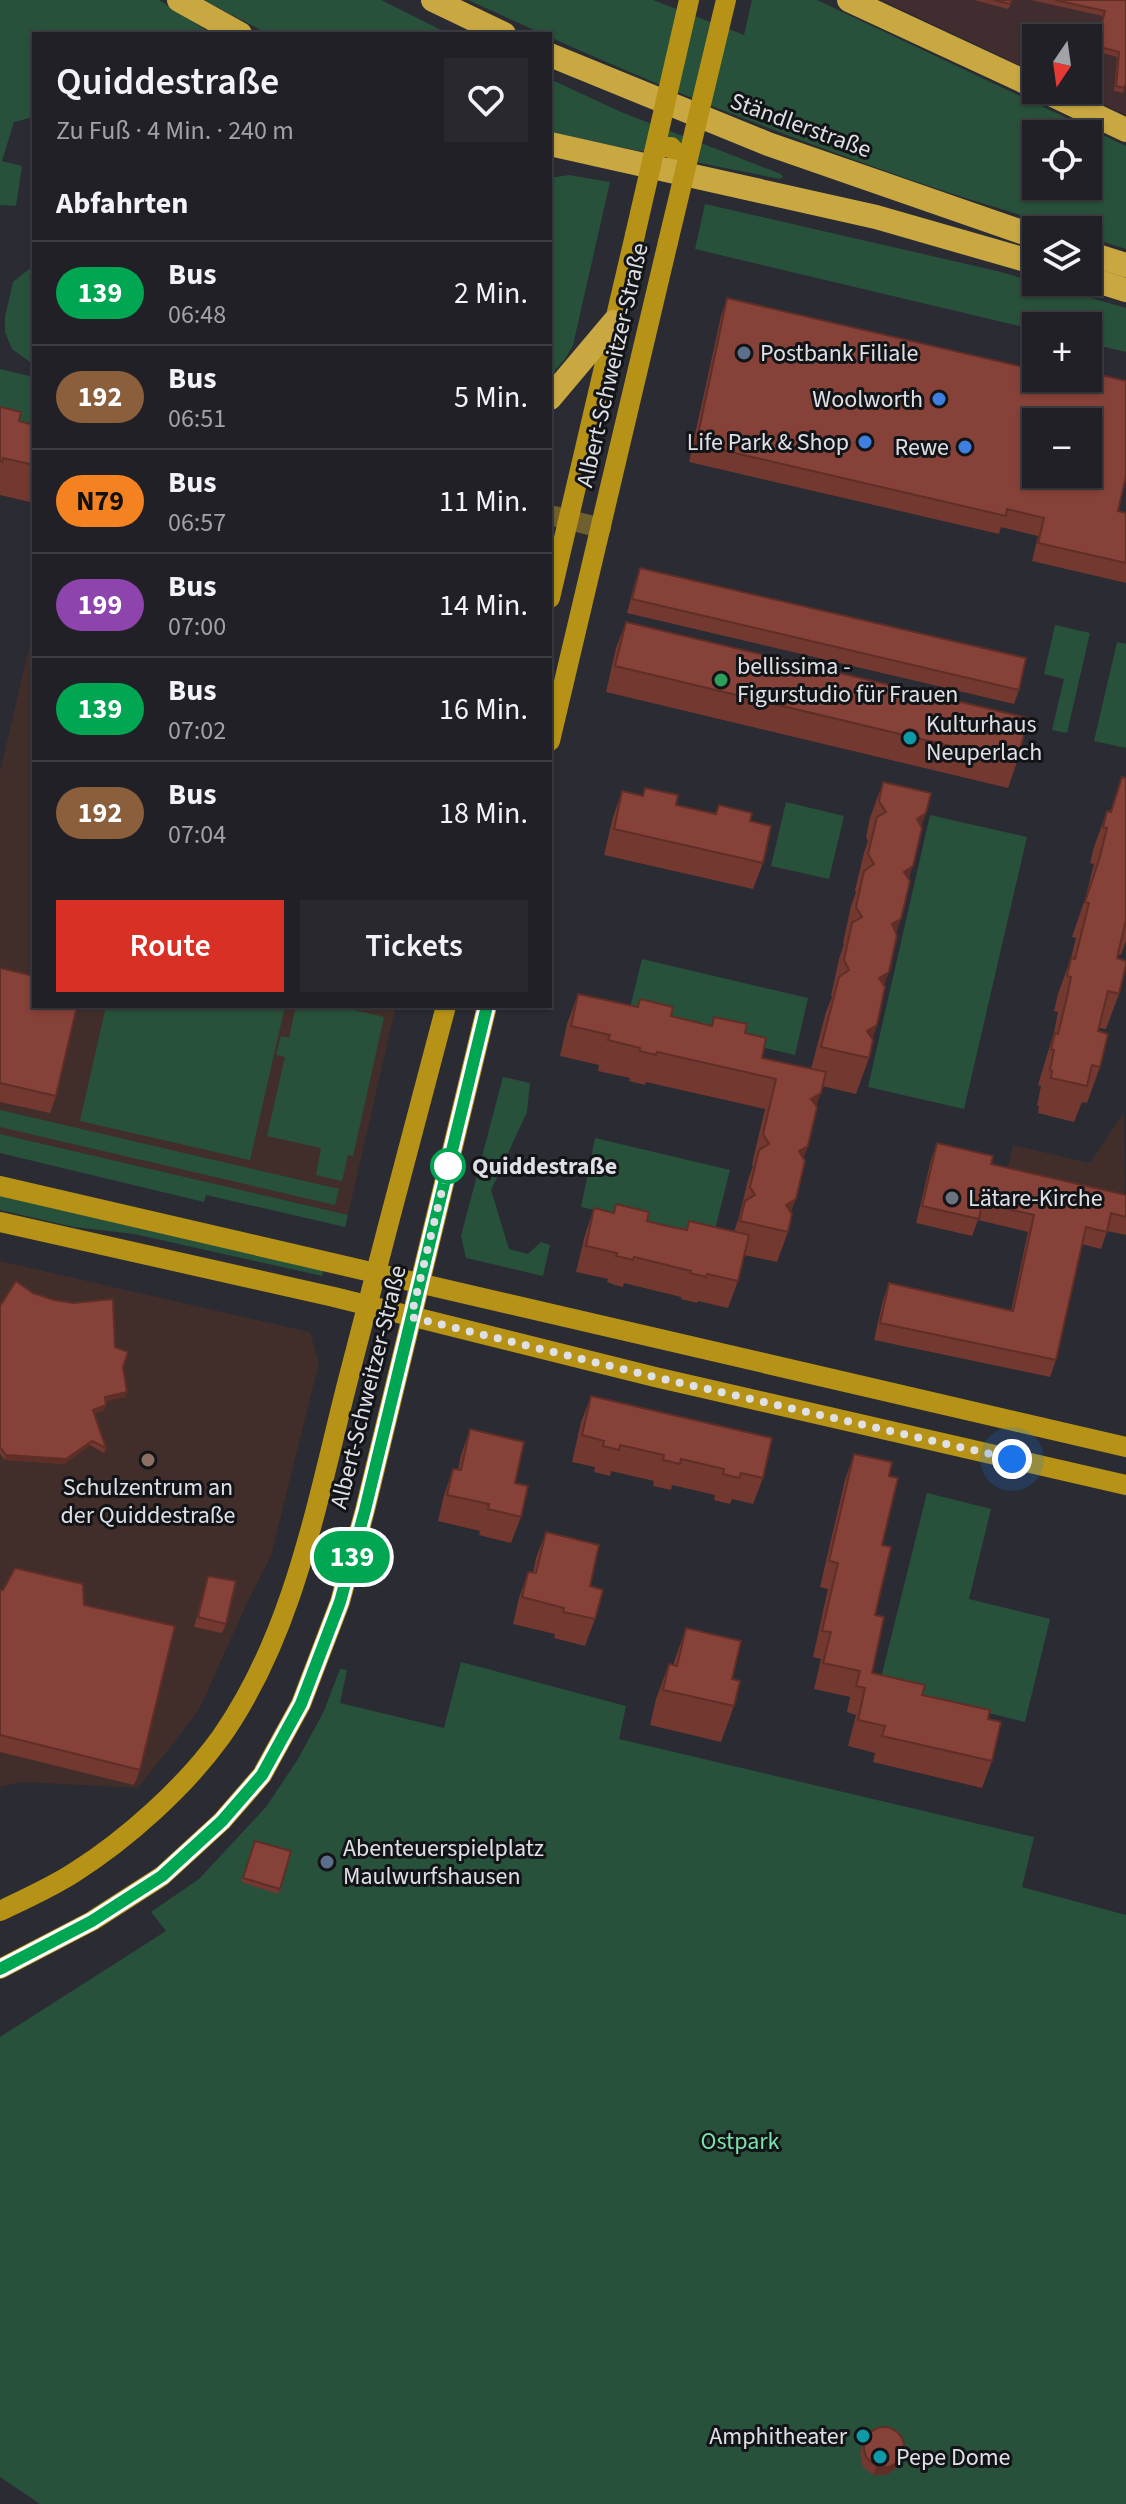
<!DOCTYPE html>
<html lang="de">
<head>
<meta charset="utf-8">
<style>
	:root { --surface:#202026; --page:#28282e; --text:#f1f3f6; --muted:#a2a3a7; --line:#3d3e43; --accent:#d93025 }
	body { margin:0; font-family:"Source Sans 3",sans-serif; background:var(--page); color:var(--text); height:100vh; display:flex; flex-direction:column; font-size:30px; white-space:nowrap }
	* { box-sizing:border-box; margin:0 }
	p { font-size:26px; color:var(--muted) }
	.icon { flex:none; width:44px; height:44px; fill:none; stroke:currentColor; stroke-width:2; stroke-linecap:round; stroke-linejoin:round }
	.map { position:relative; flex:1; overflow:hidden }
	.sheet { position:absolute; left:32px; top:32px; width:520px; height:976px; display:flex; flex-direction:column; background:var(--surface); border-radius:0px; box-shadow:0 2px 6px #0004,0 0 0 2px var(--line) }
	.sheet>* { flex:none }
	.badge { padding:0 16px; border-radius:26px; font-size:28px; line-height:52px }
	.needle { width:52px; rotate:193deg }
	.controls { position:absolute; left:1022px; top:24px; display:grid; gap:16px }
	.controls a { display:grid; place-items:center; width:80px; height:80px; border-radius:0px; background:var(--surface); box-shadow:0 2px 6px #0004,0 0 0 2px var(--line); font-size:40px }
	.you { position:absolute; width:40px; height:40px; margin:-20px; border:6px solid #fff; border-radius:50%; background:#1a73e8; box-shadow:0 0 0 12px #1a73e833 }
	.map>.badge { position:absolute; translate:-50% -50%; box-shadow:0 0 0 4px #fff }
	h2 { padding:0 24px; font-size:30px; line-height:72px }
	.round { display:grid; place-items:center; flex:none; width:84px; height:84px; border-radius:0px; background:var(--page) }
	.headline { display:flex; align-items:center; justify-content:space-between; height:136px; padding:0 24px }
	h1 { font-size:38px; font-weight:600; line-height:60px }
	.cta { display:flex; gap:16px; margin-top:auto; padding:16px 24px }
	.cta a { flex:1; height:92px; border-radius:0px; background:var(--accent); color:#fff; font-size:32px; font-weight:600; line-height:92px; text-align:center }
	.cta a+a { background:var(--page); color:var(--text) }
	ul { padding:0; list-style:none }
	li { display:flex; align-items:center; gap:24px; height:104px; padding:0 24px; border-top:2px solid var(--line) }
	li div { flex:1 }
	li b { display:block; font-size:30px }
	li em { font-style:normal }
	li .badge { min-width:88px; font-weight:700; text-align:center }
	.map>svg:first-child { display:block }
	.commercial { fill:#412d30 }
	.education { fill:#412e2a }
	.green { fill:#28513b; fill-rule:evenodd }
	.lines { fill:none; stroke-linecap:round; stroke-linejoin:round }
	.minor { stroke:#71602f; stroke-width:20 }
	.major { stroke:#b69316; stroke-width:20 }
	.highway { stroke:#c9a842; stroke-width:24 }
	.major-bridge { stroke:#b69316; stroke-width:20 }
	.wall { fill:#733830 }
	.shaded-wall { fill:#5e2e27 }
	.building { fill:#864138; stroke:#5e2e27; stroke-width:2; fill-rule:evenodd }
	.line-casing { stroke:#fff; stroke-width:18 }
	.line { stroke:#00a651; stroke-width:12 }
	.walk { stroke:#dfe0e5; stroke-width:8; stroke-dasharray:0 14.4 }
	.service-dot { fill:#5c6f8a; stroke:#131417; stroke-width:3 }
	.shop-dot { fill:#3f7fe0; stroke:#131417; stroke-width:3 }
	.leisure-dot { fill:#2e9e5b; stroke:#131417; stroke-width:3 }
	.culture-dot { fill:#0f9aa8; stroke:#131417; stroke-width:3 }
	.stop-dot { fill:#fff; stroke:#00a651; stroke-width:4 }
	.worship-dot { fill:#6b7280; stroke:#131417; stroke-width:3 }
	.education-dot { fill:#8d6e63; stroke:#131417; stroke-width:3 }
	.labels { text-anchor:middle; stroke-width:6; stroke-linejoin:round; paint-order:stroke }
	.street-label { font-size:24px; fill:#dfe0e5; stroke:#131417 }
	.poi-label { font-size:24px; fill:#dfe0e5; stroke:#131417; text-anchor:start }
	.stop-label { font-size:24px; font-weight:bold; fill:#dfe0e5; stroke:#131417; text-anchor:start }
	.park-label { font-size:24px; fill:#7ae3ab; stroke:#131417 }
</style>
</head>
<body>
<div class="map">
<svg width="1126" height="2504" viewBox="0 0 1126 2504">
	<rect width="100%" height="100%" fill="#2a2b33"/>
	<!-- commercial -->
	<polygon class="commercial" points="882,0 1126,0 1126,115 1073,90 1088,90 1088,38 1036,38 1036,73"/>
	<!-- education -->
	<g class="education">
		<polygon points="34,626 34,1006 396,1006 348,1215 0,1134 0,772"/>
		<polygon points="1124,1112 1126,1235 1105,1230 1101,1249 995,1224 1013,1145 1090,1163"/>
		<polygon points="0,1261 310,1332 319,1363 271,1556 247,1603 199,1710 138,1788 23,1782 0,1787"/>
	</g>
	<!-- green -->
	<g class="green">
		<polygon points="0,0 159,0 212,34 34,34 34,117 14,122 2,161 22,166 16,206 0,205"/>
		<polygon points="204,0 381,0 449,34 268,34"/>
		<path d="M468 0H653L744 35 752 0H817L1126 146V249L1088 237V230H1067C1007 210 945 193 886 171 772 131 660 87 550 37V34H543ZM1036 134H1088V186H1036Z"/>
		<polygon points="550,79 621,112 781,174 783,177 780,179 550,133"/>
		<polygon points="569,175 610,182 573,345 565,359 555,370 556,384 550,390 550,178"/>
		<polygon points="705,204 997,271 1126,308 1126,352 1088,343 1088,326 1036,326 1036,330 695,249"/>
		<polygon points="34,265 34,365 12,349 5,332 5,317 13,282"/>
		<polygon points="0,369 34,377 34,463 0,455"/>
		<polygon points="1055,625 1090,633 1067,733 1052,730 1064,679 1044,674"/>
		<polygon points="1117,642 1126,644 1126,748 1094,741"/>
		<polygon points="786,802 844,816 829,879 771,866"/>
		<polygon points="930,815 1027,837 964,1109 868,1087"/>
		<polygon points="642,959 808,998 795,1055 628,1016"/>
		<polygon points="106,1006 285,1006 250,1160 80,1121"/>
		<polygon points="296,1006 337,1006 384,1017 353,1156 348,1155 342,1181 316,1175 321,1148 267,1136 285,1057 276,1055 281,1036 289,1038"/>
		<polygon points="503,1077 530,1083 527,1112 491,1190 509,1249 528,1254 541,1242 550,1245 543,1276 466,1258 461,1236"/>
		<polygon points="0,1110 339,1189 335,1205 0,1127"/>
		<polygon points="0,1134 348,1215 345,1227 206,1195 204,1202 0,1153"/>
		<polygon points="595,1138 730,1170 713,1238 581,1207"/>
		<polygon points="0,1193 324,1268 322,1276 134,1234 74,1227 0,1210"/>
		<polygon points="927,1493 991,1509 969,1599 1050,1619 1025,1722 879,1686"/>
		<polygon points="461,1662 626,1706 619,1739 1034,1837 1022,1887 1126,1915 1126,2504 40,2504 0,2477 0,2037 166,1931 151,1912 199,1879 266,1807 298,1759 324,1711 340,1669 347,1670 340,1703 444,1728"/>
	</g>
	<g class="lines">
		<!-- minor -->
		<polyline class="minor" points="550,515 601,528"/>
		<!-- major -->
		<g class="major">
			<polyline points="654,153 661,147 671,147 686,163"/>
			<polyline points="550,598 635,235"/>
			<polyline points="550,741 668,242"/>
			<polyline points="0,1186 1126,1447"/>
			<polyline points="0,1222 334,1297 655,1377 1126,1485"/>
			<path d="M0 1911C25 1899 52 1887 75 1872 127 1839 185 1787 221 1737 294 1633 317 1501 348 1380 380 1255 413 1131 446 1006"/>
			<polyline points="0,1969 92,1921 162,1876 222,1821 262,1775 301,1704 340,1602 365,1510 487,1006"/>
		</g>
		<!-- highway -->
		<g class="highway">
			<polyline points="179,0 240,34"/>
			<polyline points="433,0 504,34"/>
			<polyline points="849,0 1036,87"/>
			<polyline points="550,55 768,144 1036,237"/>
			<polyline points="1042,90 1126,130"/>
			<polyline points="550,144 876,217 1036,263"/>
			<polyline points="1088,253 1126,265"/>
			<polyline points="1088,278 1126,290"/>
			<polyline points="550,398 614,322"/>
		</g>
		<!-- major-bridge -->
		<g class="major-bridge">
			<polyline points="635,235 689,0"/>
			<polyline points="668,242 726,0"/>
		</g>
	</g>
	<!-- wall -->
	<g class="wall">
		<polygon points="974,0 1013,0 1008,9"/>
		<polygon points="1031,0 1126,0 1126,83 1123,93 1114,91 1117,57 1095,51 1103,16"/>
		<polygon points="727,298 1042,380 1094,393 1101,375 1118,511 1126,513 1126,583 1032,561 1038,536 1001,527 999,534 689,462 721,316"/>
		<polygon points="0,407 19,421 34,425 34,503 0,495"/>
		<polygon points="640,568 1019,690 1014,704 627,613 635,582"/>
		<polygon points="626,622 1017,762 1008,788 606,692 616,648"/>
		<polygon points="1122,777 1126,778 1126,941 1121,955 1118,954 1117,958 1119,994 1106,1029 1099,1028 1100,1067 1087,1103 1082,1102 1074,1122 1038,1113 1039,1106 1037,1106 1041,1086 1038,1085 1054,1032 1058,1012 1054,1011 1058,994 1071,958 1076,938 1072,937 1086,896 1094,864 1090,863 1094,847 1107,811 1110,812"/>
		<polygon points="883,782 926,813 921,826 909,879 901,919 896,933 884,985 877,1025 872,1039 869,1058 856,1094 822,1086 816,1106 808,1146 803,1159 791,1212 788,1232 777,1262 744,1255 738,1281 728,1308 698,1301 697,1303 681,1299 681,1297 624,1283 623,1287 615,1285 607,1282 608,1279 576,1272 585,1235 594,1208 613,1213 616,1204 647,1221 685,1230 689,1221 734,1232 739,1217 748,1180 753,1166 752,1164 765,1109 646,1082 645,1085 629,1081 630,1078 598,1071 599,1065 560,1056 567,1024 578,994 637,1007 640,999 671,1016 710,1026 714,1017 745,1033 762,1058 811,1069 826,1012 832,997 831,996 839,959 844,944 843,943 851,906 856,892 855,890 864,853 868,841 866,837 870,818"/>
		<polygon points="645,788 676,805 715,814 719,805 750,821 763,863 753,889 604,855 613,817 622,791 642,796"/>
		<polygon points="0,968 56,1096 50,1113 0,1102"/>
		<polygon points="937,1143 991,1164 1126,1195 1126,1235 1107,1231 1101,1249 1082,1244 1056,1360 1050,1377 874,1340 883,1300 889,1283 1011,1311 1028,1232 978,1220 972,1236 916,1223 931,1160"/>
		<polygon points="0,1306 115,1347 123,1367 127,1392 125,1397 105,1401 106,1405 104,1410 95,1413 106,1448 104,1453 90,1445 64,1464 5,1460 0,1454"/>
		<polygon points="591,1396 763,1478 753,1504 732,1499 730,1504 714,1500 715,1495 672,1485 671,1490 653,1486 654,1481 611,1471 610,1476 594,1472 595,1467 572,1462 581,1422"/>
		<polygon points="470,1429 515,1483 521,1517 511,1543 479,1535 480,1531 438,1521 444,1495 453,1469 458,1470 461,1455"/>
		<polygon points="854,1454 889,1476 875,1615 872,1673 922,1695 988,1719 992,1761 982,1788 873,1762 875,1753 848,1746 856,1715 847,1712 850,1697 814,1689 821,1659 813,1657 828,1589 820,1587 845,1480"/>
		<polygon points="546,1532 590,1586 595,1619 585,1646 554,1638 555,1634 513,1624 519,1598 528,1572 533,1573 536,1558"/>
		<polygon points="208,1576 226,1624 222,1633 194,1627"/>
		<polygon points="0,1590 84,1605 140,1770 134,1785 0,1752"/>
		<polygon points="686,1628 732,1679 734,1706 721,1742 650,1725 656,1699 669,1664 673,1665"/>
		<polygon points="255,1841 291,1851 278,1894 241,1882"/>
		<polygon points="863,2444 903,2452 897,2467 887,2475 873,2475 863,2467 860,2453"/>
	</g>
	<!-- shaded-wall -->
	<g class="shaded-wall">
		<polygon points="926,813 913,849 917,819"/>
		<polygon points="913,866 900,902 904,872"/>
		<polygon points="901,919 888,955 892,924"/>
		<polygon points="889,972 876,1008 879,978"/>
		<polygon points="877,1025 865,1057 867,1031"/>
		<polygon points="821,1093 810,1123 811,1099"/>
		<polygon points="808,1146 797,1176 799,1151"/>
		<polygon points="796,1199 785,1229 786,1205"/>
		<polygon points="127,1392 125,1397 103,1402 105,1397"/>
		<polygon points="106,1405 104,1410 92,1415 93,1410"/>
		<polygon points="92,1441 90,1445 64,1464 5,1460 6,1455"/>
		<polygon points="901,2458 897,2467 887,2475 873,2475 877,2466"/>
	</g>
	<!-- building -->
	<g class="building">
		<polygon points="994,0 1012,0 1010,4"/>
		<polygon points="1055,0 1126,0 1126,83 1124,88 1116,86 1119,52 1096,46 1105,11"/>
		<path d="M727 298 1036 370V378H1042V380L1097 393 1101 375 1126 381V476L1118 511 1126 513V563L1038 543 1044 518 1007 509 1006 516 696 444ZM1036 422H1088V474H1036Z"/>
		<polygon points="0,407 21,412 19,421 34,425 34,465 3,458 2,462 0,461"/>
		<polygon points="640,568 1026,658 1019,690 632,599"/>
		<polygon points="626,622 1028,718 1017,762 615,666"/>
		<polygon points="1122,777 1126,778 1126,920 1117,958 1126,961 1126,965 1119,994 1108,991 1098,1031 1108,1034 1100,1067 1092,1065 1087,1086 1051,1078 1052,1071 1050,1070 1054,1050 1051,1049 1055,1033 1058,1034 1067,997 1071,977 1067,976 1071,958 1075,959 1089,903 1085,902 1099,860 1107,828 1103,827 1107,811 1111,812"/>
		<polygon points="883,782 931,793 926,813 917,819 922,828 913,866 904,872 910,881 901,919 892,924 897,935 889,972 879,978 885,987 877,1025 867,1031 873,1040 869,1058 821,1047 839,977 849,970 844,960 852,923 862,917 856,907 864,871 874,864 868,854 877,817 886,812 879,801"/>
		<polygon points="645,788 678,795 676,805 716,814 719,805 752,813 750,821 771,826 763,863 614,829 622,791 643,796"/>
		<polygon points="0,968 34,976 34,1006 77,1006 56,1096 0,1083"/>
		<polygon points="578,994 638,1007 640,999 673,1007 671,1016 712,1026 714,1017 747,1024 745,1033 766,1038 762,1058 826,1072 821,1093 811,1099 817,1107 808,1146 799,1151 805,1161 796,1199 786,1205 792,1214 788,1232 740,1221 745,1201 755,1195 750,1187 759,1150 769,1144 763,1134 776,1079 657,1052 656,1055 640,1051 640,1048 608,1040 610,1035 571,1026"/>
		<polygon points="937,1143 993,1156 991,1164 1126,1195 1126,1217 1111,1213 1107,1232 1086,1227 1056,1360 880,1323 889,1283 1013,1311 1034,1215 982,1203 979,1219 922,1206"/>
		<polygon points="616,1204 649,1212 647,1221 667,1226 687,1230 689,1221 749,1235 738,1281 707,1274 706,1277 690,1273 691,1271 634,1257 633,1260 625,1258 616,1256 617,1253 586,1246 594,1208 614,1213"/>
		<polygon points="16,1281 33,1293 54,1300 73,1303 113,1299 115,1347 128,1352 123,1367 127,1392 105,1397 106,1405 93,1410 106,1448 92,1441 66,1459 6,1455 0,1447 0,1306"/>
		<polygon points="591,1396 772,1438 763,1478 741,1473 739,1478 723,1474 724,1469 681,1459 680,1464 663,1460 664,1455 620,1445 619,1450 603,1446 604,1441 582,1435"/>
		<polygon points="470,1429 524,1442 515,1483 528,1486 521,1517 488,1509 489,1504 447,1495 453,1469 461,1470"/>
		<polygon points="854,1454 892,1462 889,1476 898,1478 882,1545 891,1547 875,1615 884,1617 872,1673 925,1685 922,1695 990,1710 988,1719 1001,1722 992,1761 882,1736 885,1726 858,1720 865,1688 856,1686 860,1671 823,1663 831,1632 822,1631 838,1563 829,1561"/>
		<polygon points="546,1532 599,1545 590,1586 603,1590 595,1619 563,1612 564,1608 522,1597 528,1572 536,1573"/>
		<polygon points="15,1568 83,1584 84,1605 175,1626 140,1770 0,1735 0,1590 3,1590"/>
		<polygon points="208,1576 236,1581 226,1624 198,1617"/>
		<polygon points="686,1628 741,1641 732,1679 740,1681 734,1706 663,1690 669,1664 677,1666"/>
		<polygon points="255,1841 291,1851 280,1889 243,1878"/>
		<circle cx="884" cy="2447" r="20"/>
	</g>
	<g class="lines">
		<!-- line casing -->
		<g class="line-casing">
			<polyline id="line" points="0,1969 92,1921 162,1876 222,1821 262,1775 301,1704 340,1602 365,1510 487,1006"/>
		</g>
		<!-- line -->
		<use href="#line" class="line"/>
		<!-- walk -->
		<polyline class="walk" points="448,1166 411,1317 655,1377 1012,1459"/>
	</g>
	<!-- markers -->
	<g class="service-dot">
		<circle cx="744" cy="353" r="8"/>
		<circle cx="327" cy="1862" r="8"/>
	</g>
	<g class="shop-dot">
		<circle cx="939" cy="399" r="8"/>
		<circle cx="865" cy="442" r="8"/>
		<circle cx="965" cy="447" r="8"/>
	</g>
	<circle class="leisure-dot" cx="721" cy="680" r="8"/>
	<g class="culture-dot">
		<circle cx="910" cy="738" r="8"/>
		<circle cx="863" cy="2436" r="8"/>
		<circle cx="880" cy="2457" r="8"/>
	</g>
	<circle class="stop-dot" cx="448" cy="1166" r="16"/>
	<circle class="worship-dot" cx="952" cy="1198" r="8"/>
	<circle class="education-dot" cx="148" cy="1460" r="8"/>
	<g class="labels">
		<!-- street labels -->
		<g class="street-label">
			<text transform="translate(801 125) rotate(20)" y="8">Ständlerstraße</text>
			<text transform="translate(612 365) rotate(-77)" y="8">Albert-Schweitzer-Straße</text>
			<text transform="translate(368 1387) rotate(-76)" y="8">Albert-Schweitzer-Straße</text>
		</g>
		<!-- poi labels -->
		<g class="poi-label">
			<text x="760" y="361">Postbank Filiale</text>
			<text x="923" y="407" text-anchor="end">Woolworth</text>
			<text x="849" y="450" text-anchor="end">Life Park &amp; Shop</text>
			<text x="949" y="455" text-anchor="end">Rewe</text>
			<text x="737" y="674">bellissima -<tspan x="737" dy="28">Figurstudio für Frauen</tspan></text>
			<text x="926" y="732">Kulturhaus<tspan x="926" dy="28">Neuperlach</tspan></text>
			<text x="968" y="1206">Lätare-Kirche</text>
			<text x="148" y="1495" text-anchor="middle">Schulzentrum an<tspan x="148" dy="28">der Quiddestraße</tspan></text>
			<text x="343" y="1856">Abenteuerspielplatz<tspan x="343" dy="28">Maulwurfshausen</tspan></text>
			<text x="847" y="2444" text-anchor="end">Amphitheater</text>
			<text x="896" y="2465">Pepe Dome</text>
		</g>
		<!-- stop labels -->
		<g class="stop-label">
			<text x="472" y="1174">Quiddestraße</text>
		</g>
		<!-- park labels -->
		<g class="park-label">
			<text x="740" y="2149">Ostpark</text>
		</g>
	</g>
</svg>
<div class="controls">
<a><svg class="needle" viewBox="-14 -14 28 28"><path d="M0-13l5 13h-10z" fill="#e53935"/><path d="M0 13l5-13h-10z" fill="#a2a3a7"/></svg></a>
<a><svg class="icon" aria-label="locate" viewBox="0 0 24 24"><circle cx="12" cy="12" r="6"/><path d="M12 2v4M12 18v4M2 12h4M18 12h4"/></svg></a>
<a><svg class="icon" aria-label="layers" viewBox="0 0 24 24"><path d="M12 4l9 5-9 5-9-5zM3 14l9 5 9-5"/></svg></a>
<a>+</a>
<a>−</a>
</div>
<div class="you" style="left:1012px;top:1459px"></div>
<b class="badge" style="left:352px;top:1557px;background:#00a651;color:#fff">139</b>
<section class="sheet">
<div class="headline"><div><h1>Quiddestraße</h1><p>Zu Fuß · 4 Min. · 240 m</p></div><a class="round"><svg class="icon" aria-label="heart" viewBox="0 0 24 24"><path d="M12 20l-8-8c-3-5 5-10 8-4 3-6 11-1 8 4z"/></svg></a></div>
<h2>Abfahrten</h2>
<ul>
<li><span class="badge" style="background:#00a651;color:#fff">139</span><div><b>Bus</b><p>06:48</p></div><em>2 Min.</em></li>
<li><span class="badge" style="background:#8b5e3c;color:#fff">192</span><div><b>Bus</b><p>06:51</p></div><em>5 Min.</em></li>
<li><span class="badge" style="background:#f58220;color:#111">N79</span><div><b>Bus</b><p>06:57</p></div><em>11 Min.</em></li>
<li><span class="badge" style="background:#8e44ad;color:#fff">199</span><div><b>Bus</b><p>07:00</p></div><em>14 Min.</em></li>
<li><span class="badge" style="background:#00a651;color:#fff">139</span><div><b>Bus</b><p>07:02</p></div><em>16 Min.</em></li>
<li><span class="badge" style="background:#8b5e3c;color:#fff">192</span><div><b>Bus</b><p>07:04</p></div><em>18 Min.</em></li>
</ul>
<div class="cta"><a>Route</a><a>Tickets</a></div>
</section>
</div>
</body>
</html>
